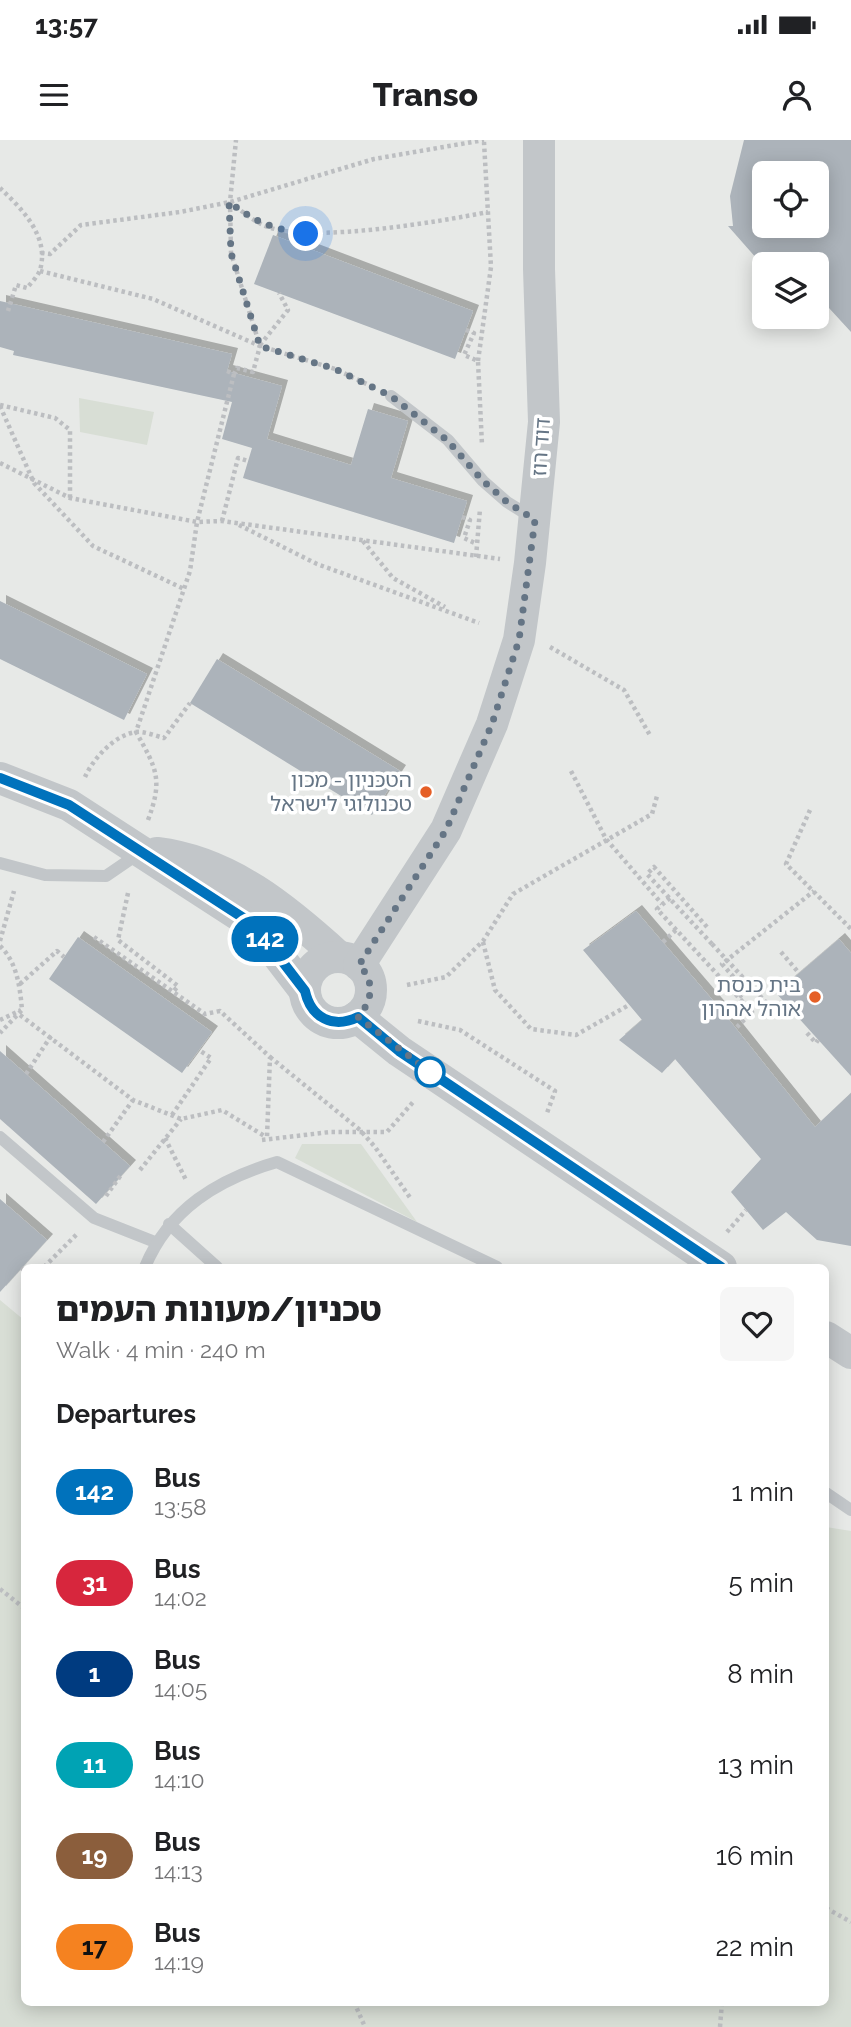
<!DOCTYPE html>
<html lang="en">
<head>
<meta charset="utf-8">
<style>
	:root { --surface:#fff; --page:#f6f6f6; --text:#202124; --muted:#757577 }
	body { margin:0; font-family:Raleway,"Noto Sans Hebrew",sans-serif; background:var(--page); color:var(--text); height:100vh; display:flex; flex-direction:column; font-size:26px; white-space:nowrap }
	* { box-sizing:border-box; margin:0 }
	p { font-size:23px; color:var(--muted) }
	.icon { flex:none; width:38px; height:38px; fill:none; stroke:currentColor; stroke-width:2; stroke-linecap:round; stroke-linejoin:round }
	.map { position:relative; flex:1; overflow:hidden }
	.panel { position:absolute; left:21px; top:1124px; width:808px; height:742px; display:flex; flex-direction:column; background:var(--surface); border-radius:10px; box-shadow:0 4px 18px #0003 }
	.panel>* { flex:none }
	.badge { padding:0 14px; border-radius:23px; font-size:24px; line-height:46px }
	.tools { position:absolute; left:752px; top:21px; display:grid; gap:14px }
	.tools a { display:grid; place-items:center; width:77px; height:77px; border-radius:10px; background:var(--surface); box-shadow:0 4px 18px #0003; font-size:35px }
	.you { position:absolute; width:35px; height:35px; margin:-18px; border:5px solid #fff; border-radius:50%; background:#1a73e8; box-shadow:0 0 0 10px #1a73e833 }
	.map>.badge { position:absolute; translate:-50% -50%; box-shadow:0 0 0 4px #fff }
	h2 { padding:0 35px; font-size:26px; line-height:63px }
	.round { display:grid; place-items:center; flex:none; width:74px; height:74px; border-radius:10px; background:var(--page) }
	.summary { display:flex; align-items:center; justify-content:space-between; height:119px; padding:0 35px }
	h1 { font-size:33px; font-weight:800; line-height:52px }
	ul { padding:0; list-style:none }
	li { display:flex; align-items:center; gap:21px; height:91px; padding:0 35px }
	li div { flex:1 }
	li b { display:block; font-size:26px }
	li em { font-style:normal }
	li .badge { min-width:77px; font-weight:700; text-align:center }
	.status { display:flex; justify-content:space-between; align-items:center; height:49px; padding:0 35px; background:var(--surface); direction:ltr }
	.status svg { height:19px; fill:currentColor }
	header { display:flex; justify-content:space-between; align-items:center; height:91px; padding:0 35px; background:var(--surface); font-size:32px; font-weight:800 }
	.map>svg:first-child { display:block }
	.built { fill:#e7e9e7; fill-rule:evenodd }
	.green { fill:#d8ded5 }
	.building { fill:#acb3ba; fill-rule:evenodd; filter:url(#shadow) }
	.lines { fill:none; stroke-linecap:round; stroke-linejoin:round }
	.path { stroke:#bcbec1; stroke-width:4.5; stroke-dasharray:3.5 3.5; stroke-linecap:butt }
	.service { stroke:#c2c6c9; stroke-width:12 }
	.tertiary { stroke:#c2c6c9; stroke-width:32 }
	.path-bridge { stroke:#bcbec1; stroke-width:4.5; stroke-dasharray:3.5 3.5; stroke-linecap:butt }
	.line-casing { stroke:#fff; stroke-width:16 }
	.line { stroke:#0072bc; stroke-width:10 }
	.walk { stroke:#657585; stroke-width:7; stroke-dasharray:0 12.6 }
	.poi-dot { fill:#e55f26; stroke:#fff; stroke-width:2.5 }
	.stop-dot { fill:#fff; stroke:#0072bc; stroke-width:3.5 }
	.labels { text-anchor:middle; stroke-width:7; stroke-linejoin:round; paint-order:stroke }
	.street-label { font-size:21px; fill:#657585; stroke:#fff }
	.poi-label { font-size:21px; fill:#657585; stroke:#fff; text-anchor:end }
</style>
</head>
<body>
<div class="status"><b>13:57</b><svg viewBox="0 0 49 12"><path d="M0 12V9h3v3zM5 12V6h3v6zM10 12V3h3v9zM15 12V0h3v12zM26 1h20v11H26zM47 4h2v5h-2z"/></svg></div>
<header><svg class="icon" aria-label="menu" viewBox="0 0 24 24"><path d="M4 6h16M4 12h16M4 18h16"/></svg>Transo<svg class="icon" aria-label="person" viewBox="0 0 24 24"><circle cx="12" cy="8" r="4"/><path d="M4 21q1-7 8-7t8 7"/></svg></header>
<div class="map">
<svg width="851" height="1887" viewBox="0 0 851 1887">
	<defs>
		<filter id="shadow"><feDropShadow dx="6" dy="-6" stdDeviation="0" flood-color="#0004"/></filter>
	</defs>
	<rect width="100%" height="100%" fill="#f7f7f4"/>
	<!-- built -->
	<path class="built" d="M0 0H851V1887H0ZM765 33H817V86H765ZM765 124H817V177H765ZM24 1127H826V1862H24Z"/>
	<!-- green -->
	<g class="green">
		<polygon points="79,258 154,272 147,305 80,292"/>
		<polygon points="302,1004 361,1004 417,1082 295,1018"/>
		<polygon points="0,1160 24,1180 24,1862 826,1862 826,1387 851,1391 851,1887 0,1887"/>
	</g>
	<!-- building -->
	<g class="building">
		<path d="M744 0H851V192L829 168 817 177V124H765V128L728 86H733L730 56ZM765 33H817V86H765Z"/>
		<polygon points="273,95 473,171 455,219 254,144"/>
		<polygon points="0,161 232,214 227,231 282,246 267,299 351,325 368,269 408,281 391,338 467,361 454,403 243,338 252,308 222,299 232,262 13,215 14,211 0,207"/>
		<polygon points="0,461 147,534 124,580 0,519"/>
		<polygon points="217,519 400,631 372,675 190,563"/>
		<polygon points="636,771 722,871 815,987 851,953 851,1106 817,1100 786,1072 763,1090 731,1052 761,1019 675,919 662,933 619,900 642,880 583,810"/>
		<polygon points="78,797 212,892 182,933 49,839"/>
		<polygon points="839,799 851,813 851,936 776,853"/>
		<polygon points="0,911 130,1026 96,1064 0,979"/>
		<polygon points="0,1059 47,1100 0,1152"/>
	</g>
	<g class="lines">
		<!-- path -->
		<g class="path">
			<path d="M0 48C21 68 50 96 40 130 38 136 31 143 27 148L16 145 8 171"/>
			<path d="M230 62C243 72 255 83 271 88 318 102 438 82 488 72"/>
			<polyline points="41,113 50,114 81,85 180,72 230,62 374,19 484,0"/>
			<polyline points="40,131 153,159 260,206 335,229 371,246"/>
			<polyline points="466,190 474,193 464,215 478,221 482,305"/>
			<polyline points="260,205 288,170 279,153"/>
			<polyline points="478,221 491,127 484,2"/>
			<polyline points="227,231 234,234 237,228 253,232 260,206 231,113 230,62 236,0"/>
			<polyline points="0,265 55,278 70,290 70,358"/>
			<polyline points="0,266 34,343 93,406 184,449"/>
			<polyline points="0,323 70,358 197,382 222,381 500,419"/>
			<polyline points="462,377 470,380 464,398 477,404"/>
			<polyline points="222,381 238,318 248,321"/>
			<polyline points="239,385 317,424 479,483"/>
			<polyline points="363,401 393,438 445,467"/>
			<polyline points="476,417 480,369"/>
			<polyline points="550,507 624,550 651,597"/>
			<polyline points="571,631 606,699 662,764"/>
			<path d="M85 637C93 619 114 595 136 592 144 591 156 596 164 598L190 563"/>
			<polyline points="810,670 786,724 851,789"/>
			<path d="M148 680C163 640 157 629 136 592L190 431 197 382 234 234"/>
			<polyline points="128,753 118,800 178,846 173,852"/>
			<polyline points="670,758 657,769 752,872 736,888"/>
			<polyline points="707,787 654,727 647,734 712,804"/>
			<polyline points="94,797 205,874 220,871 270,917 267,997"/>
			<polyline points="0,801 14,751"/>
			<polyline points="483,802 495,850 531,889 576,895 629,865"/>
			<polyline points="663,802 676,790"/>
			<path d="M0 806C17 822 20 847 22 870L0 893"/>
			<polyline points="781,812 799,833"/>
			<polyline points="20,844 57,811 64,817"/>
			<polyline points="407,845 446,837 483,801 513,754 652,674 657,656"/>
			<polyline points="739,857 746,851 722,824 814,751"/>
			<polyline points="20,875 133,960 181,979 222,970 266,997"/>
			<polyline points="0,880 21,870"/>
			<polyline points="418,881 460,890 555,951 547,973"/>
			<polyline points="807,893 816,903 818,900"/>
			<polyline points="270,917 360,990 375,1007 411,1059"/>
			<polyline points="26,934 51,896"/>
			<polyline points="172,975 211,918 199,910"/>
			<polyline points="165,998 186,1040"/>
			<polyline points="262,1000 330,992 387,992 414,961"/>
			<polyline points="103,1002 133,960"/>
			<polyline points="140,1030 181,979"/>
			<polyline points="106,1056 121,1035"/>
			<polyline points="727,1092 746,1070"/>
			<polyline points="44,1127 78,1093"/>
			<polyline points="21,1128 24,1130"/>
			<polyline points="0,1449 24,1468"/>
			<polyline points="826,1768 851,1782"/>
			<polyline points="354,1862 365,1887"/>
			<polyline points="720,1887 722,1862"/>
		</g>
		<!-- service -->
		<g class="service">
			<polyline points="391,256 448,300 483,341 507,362 531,377"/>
			<polyline points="0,723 45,735 106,736 141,712"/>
			<polyline points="0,997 94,1078 155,1102"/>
			<polyline points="169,1084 217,1127"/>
			<path d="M145 1127C169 1069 218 1039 277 1022L497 1127"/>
			<polyline points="826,1353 851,1370"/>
		</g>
		<!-- tertiary -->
		<g class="tertiary">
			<polyline points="0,638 69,665 245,779 262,795 305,851"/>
			<path d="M157 713C230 722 286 769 339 817"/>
			<circle cx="338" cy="850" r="33"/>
			<polyline points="359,825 446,690 492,584 519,500 530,423 544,282 539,129 539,0"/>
			<polyline points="357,877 399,911 721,1127"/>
			<polyline points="826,1197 851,1213"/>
		</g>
		<!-- path-bridge -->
		<polyline class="path-bridge" points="712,804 773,870 783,861"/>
	</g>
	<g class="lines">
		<!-- line casing -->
		<g class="line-casing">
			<path id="line" d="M0 638 69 665 245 779 262 795 305 851C311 878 333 889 358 877L399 911 721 1127"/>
		</g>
		<!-- line -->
		<use href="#line" class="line"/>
		<!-- walk -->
		<path class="walk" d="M306 94C271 88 257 83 229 62L231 113 260 206 335 229 391 256 447 300 483 341 507 362 535 380 519 500 492 584 446 690 359 825C375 841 373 860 358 877L430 932"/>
	</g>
	<!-- markers -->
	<g class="poi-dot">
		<circle cx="426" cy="652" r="7"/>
		<circle cx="815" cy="857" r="7"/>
	</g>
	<circle class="stop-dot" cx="430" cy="932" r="14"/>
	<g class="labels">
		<!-- street labels -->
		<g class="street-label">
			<text transform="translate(541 307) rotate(-86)" y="7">דוד רוז</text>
		</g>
		<!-- poi labels -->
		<g class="poi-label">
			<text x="412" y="647">הטכניון - מכון<tspan x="412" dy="24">טכנולוגי לישראל</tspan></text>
			<text x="801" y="852">בית כנסת<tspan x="801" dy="24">אוהל אהרון</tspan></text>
		</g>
	</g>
</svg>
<div class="tools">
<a><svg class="icon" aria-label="locate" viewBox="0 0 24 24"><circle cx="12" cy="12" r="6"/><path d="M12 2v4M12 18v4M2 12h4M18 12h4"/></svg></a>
<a><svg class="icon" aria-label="layers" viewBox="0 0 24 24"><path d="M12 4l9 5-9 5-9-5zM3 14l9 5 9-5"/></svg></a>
</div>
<div class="you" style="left:306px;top:94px"></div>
<b class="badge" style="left:265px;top:799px;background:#0072bc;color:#fff">142</b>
<section class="panel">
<div class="summary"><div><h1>טכניון/מעונות העמים</h1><p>Walk · 4 min · 240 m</p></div><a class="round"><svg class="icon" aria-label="heart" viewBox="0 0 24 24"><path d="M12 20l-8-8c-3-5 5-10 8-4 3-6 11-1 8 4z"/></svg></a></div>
<h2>Departures</h2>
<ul>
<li><span class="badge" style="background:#0072bc;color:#fff">142</span><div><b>Bus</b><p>13:58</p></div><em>1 min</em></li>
<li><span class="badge" style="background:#d7263d;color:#fff">31</span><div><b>Bus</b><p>14:02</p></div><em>5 min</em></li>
<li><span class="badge" style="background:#003b80;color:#fff">1</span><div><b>Bus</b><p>14:05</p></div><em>8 min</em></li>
<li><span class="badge" style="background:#00a3b4;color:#fff">11</span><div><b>Bus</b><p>14:10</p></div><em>13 min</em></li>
<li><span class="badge" style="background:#8b5e3c;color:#fff">19</span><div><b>Bus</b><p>14:13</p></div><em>16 min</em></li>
<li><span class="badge" style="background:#f58220;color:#111">17</span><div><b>Bus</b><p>14:19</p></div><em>22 min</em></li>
</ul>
</section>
</div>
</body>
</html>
